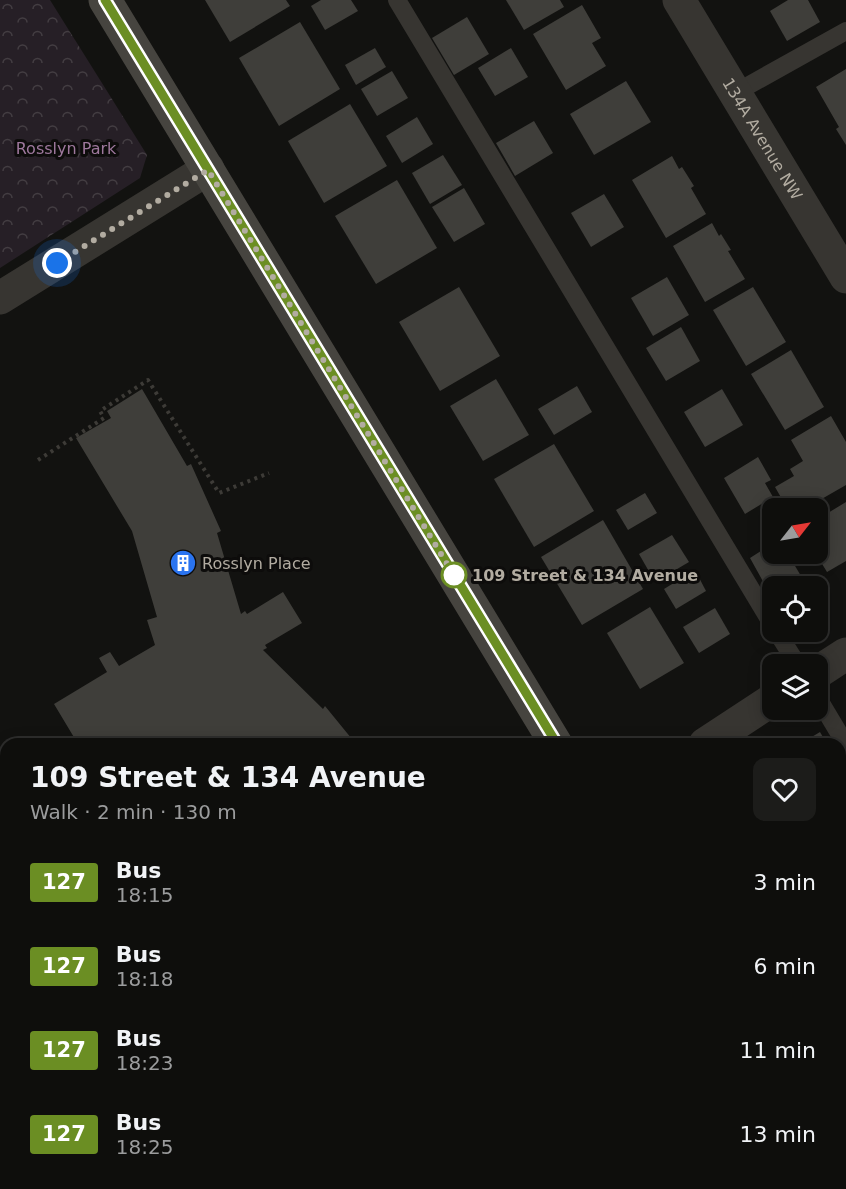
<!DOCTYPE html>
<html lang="en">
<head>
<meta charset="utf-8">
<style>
	:root { --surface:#0e0e0c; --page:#1c1c1a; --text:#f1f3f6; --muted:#9b9c9d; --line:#2e2e2d }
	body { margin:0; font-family:"DejaVu Sans",sans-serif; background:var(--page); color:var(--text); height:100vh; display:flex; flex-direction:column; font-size:22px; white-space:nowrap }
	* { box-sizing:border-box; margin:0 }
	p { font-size:20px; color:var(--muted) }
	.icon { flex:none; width:33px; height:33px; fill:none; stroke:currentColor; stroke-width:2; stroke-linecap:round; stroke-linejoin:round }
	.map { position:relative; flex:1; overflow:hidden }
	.sheet { position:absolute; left:0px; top:738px; width:846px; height:452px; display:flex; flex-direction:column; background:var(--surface); border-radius:18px 18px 0 0; box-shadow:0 3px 15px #0003,0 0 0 2px var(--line) }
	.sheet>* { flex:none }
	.badge { padding:0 12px; border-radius:4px; font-size:21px; line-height:39px }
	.needle { width:39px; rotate:59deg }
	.fabs { position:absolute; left:762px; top:498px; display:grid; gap:12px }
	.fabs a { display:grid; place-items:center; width:66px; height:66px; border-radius:12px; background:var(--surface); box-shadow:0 3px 15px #0003,0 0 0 2px var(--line); font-size:30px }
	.you { position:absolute; width:30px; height:30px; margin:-15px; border:4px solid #fff; border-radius:50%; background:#1a73e8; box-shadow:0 0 0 9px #1a73e833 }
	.map>.badge { position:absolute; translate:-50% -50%; box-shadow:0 0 0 3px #fff }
	.round { display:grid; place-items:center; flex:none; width:63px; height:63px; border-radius:12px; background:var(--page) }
	.head { display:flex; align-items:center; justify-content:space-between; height:102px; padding:0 30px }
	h1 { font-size:28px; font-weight:600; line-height:45px }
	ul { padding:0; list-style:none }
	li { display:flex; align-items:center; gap:18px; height:84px; padding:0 30px }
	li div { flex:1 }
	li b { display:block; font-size:22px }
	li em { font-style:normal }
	li .badge { min-width:66px; font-weight:700; text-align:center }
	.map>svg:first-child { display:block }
	.built { fill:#1f1e1c }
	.park { fill:url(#park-crowns) }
	.building { fill:#3f3e3a }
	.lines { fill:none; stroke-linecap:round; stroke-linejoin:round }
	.path { stroke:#3d3b37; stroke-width:4; stroke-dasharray:3 4.5; stroke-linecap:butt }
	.lane { stroke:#373531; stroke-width:18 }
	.street { stroke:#373531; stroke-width:33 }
	.secondary { stroke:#46443f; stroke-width:33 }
	.line-casing { stroke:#fff; stroke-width:14 }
	.line { stroke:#6b8e23; stroke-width:9 }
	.walk { stroke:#b2aca1; stroke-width:6; stroke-dasharray:0 10.8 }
	.stop-dot { fill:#fff; stroke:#6b8e23; stroke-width:3 }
	.labels { text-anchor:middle; stroke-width:6; stroke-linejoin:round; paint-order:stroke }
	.street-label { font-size:16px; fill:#b2aca1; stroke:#0d0c0b }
	.park-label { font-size:16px; fill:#9e789d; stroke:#0d0c0b }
	.poi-label { font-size:16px; fill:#b2aca1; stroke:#0d0c0b; text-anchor:start }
	.stop-label { font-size:16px; font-weight:bold; fill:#b2aca1; stroke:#0d0c0b; text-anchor:start }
</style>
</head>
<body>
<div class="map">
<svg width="846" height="1189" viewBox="0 0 846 1189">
	<defs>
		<pattern id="park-crowns" width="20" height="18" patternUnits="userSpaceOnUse" patternTransform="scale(1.5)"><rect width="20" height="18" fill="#261f26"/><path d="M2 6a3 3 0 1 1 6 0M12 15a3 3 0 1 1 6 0" fill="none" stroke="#433d42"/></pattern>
	</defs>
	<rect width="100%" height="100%" fill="#121210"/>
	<!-- built -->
	<polygon class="built" points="846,957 846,1145 840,1135 840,961"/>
	<!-- park -->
	<g class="park">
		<polygon points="0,0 50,0 147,155 140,178 0,268"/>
		<polygon points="0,971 6,980 6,1093 0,1100"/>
	</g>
	<!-- building -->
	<g class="building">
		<polygon points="205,0 286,0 290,6 230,42"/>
		<polygon points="321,0 351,0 358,11 325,30 311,6"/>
		<polygon points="506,0 560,0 564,7 524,30"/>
		<polygon points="788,0 808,0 820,22 787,41 770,11"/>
		<polygon points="582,5 601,38 592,43 606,66 566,90 533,34"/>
		<polygon points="467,17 489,54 454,75 432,38"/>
		<polygon points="300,22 340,89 279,126 239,58"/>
		<polygon points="375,48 386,67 356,85 345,65"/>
		<polygon points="511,48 528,77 495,96 478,68"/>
		<polygon points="846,69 846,145 836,129 839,127 816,87"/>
		<polygon points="392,71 408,98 377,116 361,89"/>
		<polygon points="626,81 651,122 594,155 570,114"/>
		<polygon points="350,104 387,166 324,203 288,141"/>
		<polygon points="417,117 433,144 402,163 386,136"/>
		<polygon points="534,121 553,153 515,176 496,143"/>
		<polygon points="443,155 462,185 430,204 412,173"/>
		<polygon points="672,156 679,169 682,167 694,186 691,188 706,214 666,238 632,180"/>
		<polygon points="397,180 437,248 376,284 335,216"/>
		<polygon points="464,188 485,224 454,242 432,207"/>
		<polygon points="604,194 624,227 591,247 571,213"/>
		<polygon points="712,223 719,236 721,234 731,250 728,251 745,279 705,302 673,246"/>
		<polygon points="667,277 689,315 653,336 631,298"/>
		<polygon points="459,287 500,356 440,391 399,322"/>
		<polygon points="753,287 786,342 746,366 713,310"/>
		<polygon points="681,327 700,361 666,381 646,348"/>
		<polygon points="791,350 824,407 785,430 751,374"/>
		<polygon points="496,379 529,435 483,461 450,406"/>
		<polygon points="577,386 592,412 554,435 538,409"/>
		<polygon points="142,389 187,466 191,464 221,531 217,533 241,614 245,611 247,614 283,592 302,623 265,645 267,648 263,650 323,709 325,706 356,744 233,744 237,739 236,738 230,744 97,744 93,737 78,744 54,704 107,672 99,658 110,652 119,666 155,645 147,620 157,617 132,531 76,438 111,418 107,411"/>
		<polygon points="722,389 743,425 705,447 684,412"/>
		<polygon points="831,416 846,442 846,485 806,508 787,508 775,487 794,476 790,469 803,461 791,440"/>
		<polygon points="554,444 594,511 534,547 494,479"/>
		<polygon points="758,457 771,480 765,483 773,497 745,514 724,478"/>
		<polygon points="645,493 657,513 628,530 616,510"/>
		<polygon points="846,502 846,561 827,572 816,554 818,554 818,519"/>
		<polygon points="603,520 643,589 582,625 541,557"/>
		<polygon points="672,535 689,562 655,582 639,554"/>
		<polygon points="772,544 772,554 788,554 801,576 782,586 772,586 772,593 770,594 750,558"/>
		<polygon points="695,570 706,591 676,609 664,589"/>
		<polygon points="650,607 684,663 640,689 607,633"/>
		<polygon points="715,608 730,634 699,653 683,627"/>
		<polygon points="820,732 827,744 800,744"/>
		<polygon points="6,759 6,778 0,781 0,762"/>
		<polygon points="840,775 846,785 846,807 840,811"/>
		<polygon points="840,859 846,869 846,902 840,905"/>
		<polygon points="139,1184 341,1184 343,1188 143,1189 147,1186"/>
		<polygon points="664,1184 722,1184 725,1189 667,1189"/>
	</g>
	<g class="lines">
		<!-- path -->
		<g class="path">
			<polyline points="38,460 104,418 100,411 148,380 219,493 269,473"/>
			<polyline points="0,802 6,802"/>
			<polyline points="357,1184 360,1189"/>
		</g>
		<!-- lane -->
		<g class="lane">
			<polyline points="397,0 772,624"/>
			<polyline points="735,93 846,31"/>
			<polyline points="777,632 797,664"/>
			<polyline points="818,698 846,745"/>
			<polyline points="0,1165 6,1174"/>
			<polyline points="11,1184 15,1189"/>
			<polyline points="520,1184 523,1189"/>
			<polyline points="100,1189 101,1184"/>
			<polyline points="463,1189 472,1184"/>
		</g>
		<!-- street -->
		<g class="street">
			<path id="s1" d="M679 0 846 277"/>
			<polyline points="0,298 208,169"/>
			<polyline points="818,672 846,654"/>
			<polyline points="705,744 772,700"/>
			<polyline points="0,916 6,926"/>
			<polyline points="0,1127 6,1123"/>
		</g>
		<!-- secondary -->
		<g class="secondary">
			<polyline points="105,0 556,744"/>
			<polyline points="822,1184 825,1189"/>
		</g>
	</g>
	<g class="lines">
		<!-- line casing -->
		<g class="line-casing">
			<polyline id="line" points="105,0 557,744"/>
		</g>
		<!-- line -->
		<use href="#line" class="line"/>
		<!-- walk -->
		<polyline class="walk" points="57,263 208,170 455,577 454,575"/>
	</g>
	<!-- icons -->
	<defs>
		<g id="building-disc" transform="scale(1.35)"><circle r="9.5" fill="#2a74f0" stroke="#0d0c0b"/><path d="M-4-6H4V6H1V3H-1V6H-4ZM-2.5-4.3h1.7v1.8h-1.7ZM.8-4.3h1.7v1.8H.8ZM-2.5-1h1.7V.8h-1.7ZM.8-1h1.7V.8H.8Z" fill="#fff"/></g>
	</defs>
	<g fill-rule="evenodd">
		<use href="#building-disc" x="183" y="563"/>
	</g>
	<!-- markers -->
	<circle class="stop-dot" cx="454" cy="575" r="12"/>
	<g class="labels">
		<!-- street labels -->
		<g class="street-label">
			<text dy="6" stroke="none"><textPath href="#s1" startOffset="162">134A Avenue NW</textPath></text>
		</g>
		<!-- park labels -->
		<g class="park-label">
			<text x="66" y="154">Rosslyn Park</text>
		</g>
		<!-- poi labels -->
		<g class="poi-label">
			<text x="202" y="569">Rosslyn Place</text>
		</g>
		<!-- stop labels -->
		<g class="stop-label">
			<text x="472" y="581">109 Street &amp; 134 Avenue</text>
		</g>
	</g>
</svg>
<div class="fabs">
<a><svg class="needle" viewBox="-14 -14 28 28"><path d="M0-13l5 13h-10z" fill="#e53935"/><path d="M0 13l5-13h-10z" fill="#9b9c9d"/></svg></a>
<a><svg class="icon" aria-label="locate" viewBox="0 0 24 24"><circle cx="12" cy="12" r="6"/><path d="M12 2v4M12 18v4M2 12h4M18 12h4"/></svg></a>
<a><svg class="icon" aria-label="layers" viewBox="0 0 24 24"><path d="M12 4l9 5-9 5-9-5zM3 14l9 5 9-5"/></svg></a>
</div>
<div class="you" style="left:57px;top:263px"></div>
<section class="sheet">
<div class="head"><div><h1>109 Street &amp; 134 Avenue</h1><p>Walk · 2 min · 130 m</p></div><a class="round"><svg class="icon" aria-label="heart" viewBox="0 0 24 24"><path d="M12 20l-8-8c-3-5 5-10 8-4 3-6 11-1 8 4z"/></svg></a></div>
<ul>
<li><span class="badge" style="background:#6b8e23;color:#fff">127</span><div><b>Bus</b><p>18:15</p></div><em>3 min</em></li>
<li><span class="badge" style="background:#6b8e23;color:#fff">127</span><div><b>Bus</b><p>18:18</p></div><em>6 min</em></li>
<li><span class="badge" style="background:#6b8e23;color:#fff">127</span><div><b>Bus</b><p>18:23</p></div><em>11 min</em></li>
<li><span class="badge" style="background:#6b8e23;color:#fff">127</span><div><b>Bus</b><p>18:25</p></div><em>13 min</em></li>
</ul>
</section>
</div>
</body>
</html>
